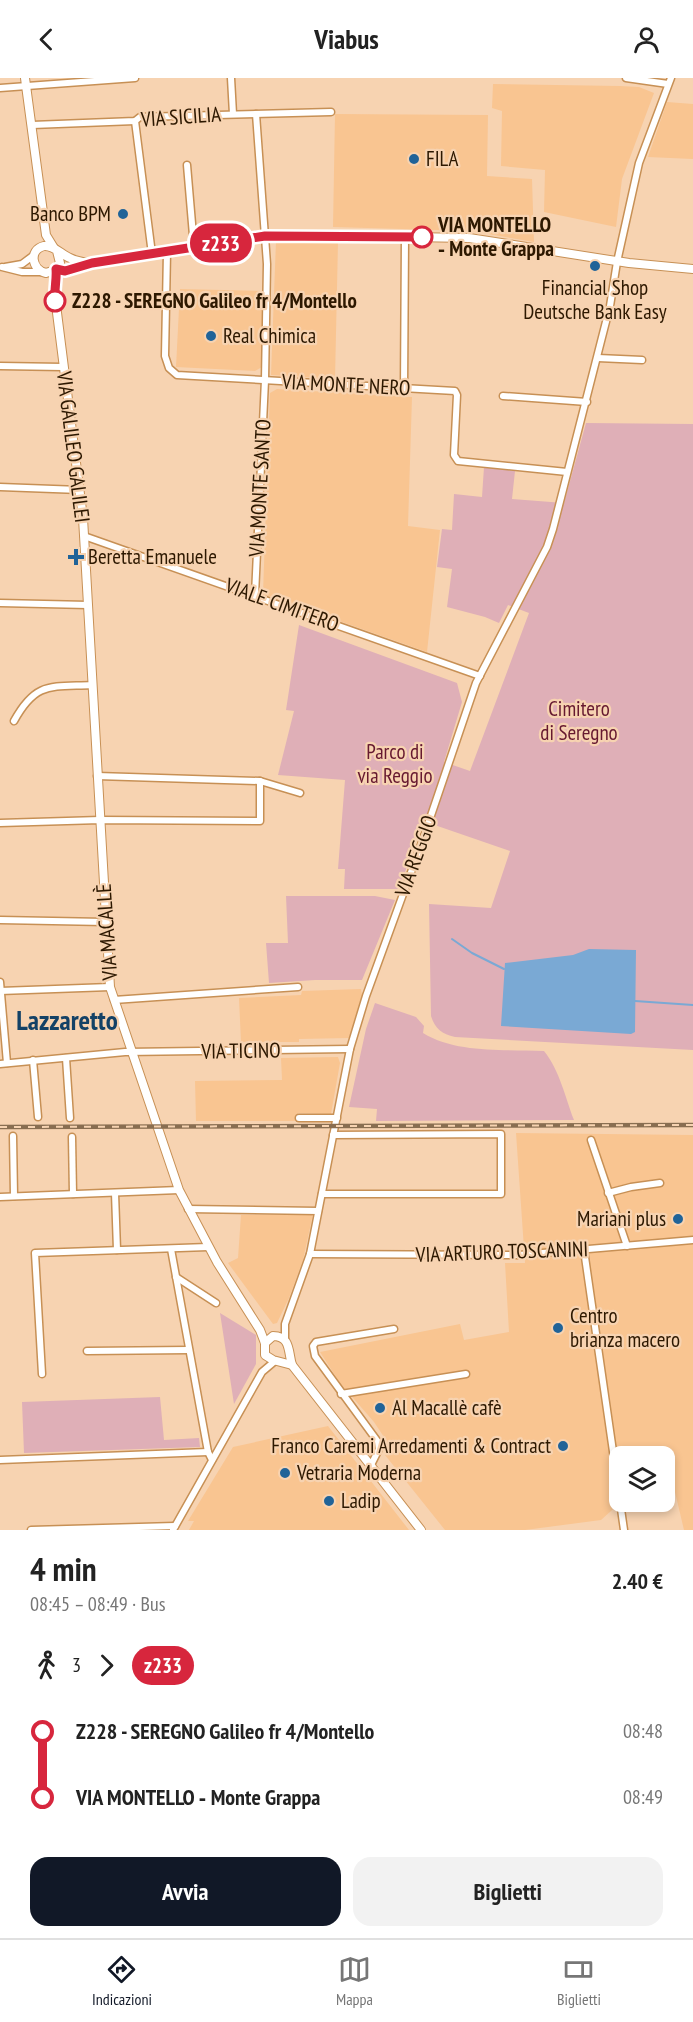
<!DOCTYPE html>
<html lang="it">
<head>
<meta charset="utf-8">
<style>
	:root { --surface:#fff; --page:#f2f2f2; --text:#222; --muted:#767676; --line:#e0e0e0; --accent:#111827 }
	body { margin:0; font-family:"PT Sans Narrow",sans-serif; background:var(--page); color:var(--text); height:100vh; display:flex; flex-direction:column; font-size:22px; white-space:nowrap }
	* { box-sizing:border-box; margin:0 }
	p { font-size:20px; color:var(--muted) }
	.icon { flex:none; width:33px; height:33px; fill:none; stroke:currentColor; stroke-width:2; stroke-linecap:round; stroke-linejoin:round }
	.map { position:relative; height:1452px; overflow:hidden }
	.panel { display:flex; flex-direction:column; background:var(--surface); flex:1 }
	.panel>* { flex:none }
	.badge { padding:0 12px; border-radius:20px; font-size:21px; line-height:39px }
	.fabs { position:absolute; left:609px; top:1368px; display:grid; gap:12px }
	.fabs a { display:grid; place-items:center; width:66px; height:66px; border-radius:12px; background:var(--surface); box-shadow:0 3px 9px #0003; font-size:30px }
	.map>.badge { position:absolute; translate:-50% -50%; box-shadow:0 0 0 3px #fff }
	.legs { display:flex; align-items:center; gap:9px; height:66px; padding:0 30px; font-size:20px }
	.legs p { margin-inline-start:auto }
	.head { display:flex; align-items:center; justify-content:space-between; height:102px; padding:0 30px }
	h1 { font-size:33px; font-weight:700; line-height:45px }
	.primary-button { display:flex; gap:12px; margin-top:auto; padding:12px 30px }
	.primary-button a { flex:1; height:69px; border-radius:18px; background:var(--accent); color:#fff; font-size:24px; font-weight:700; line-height:69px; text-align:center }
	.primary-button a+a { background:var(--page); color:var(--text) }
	ul { padding:0 30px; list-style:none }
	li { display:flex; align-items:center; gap:21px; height:66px; font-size:22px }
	li i { display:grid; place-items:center; width:9px; height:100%; margin:0 8px; background:currentColor }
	li i::after { content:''; width:15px; height:15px; margin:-8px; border:4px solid; border-radius:50%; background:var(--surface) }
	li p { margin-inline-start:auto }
	li:first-child i { background:linear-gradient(#0000 50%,currentColor 0) }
	li:last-child i { background:linear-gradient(currentColor 50%,#0000 0) }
	header { display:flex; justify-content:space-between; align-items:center; height:78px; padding:0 30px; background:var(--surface); font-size:27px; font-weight:700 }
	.dock { display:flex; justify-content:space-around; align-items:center; height:84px; border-top:2px solid var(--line); background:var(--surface); font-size:16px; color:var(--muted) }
	.dock a { display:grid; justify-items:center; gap:3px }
	.dock .on { color:var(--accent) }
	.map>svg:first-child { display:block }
	.built { fill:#f9c591 }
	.green { fill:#dfafb7 }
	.water { fill:#7aa9d4 }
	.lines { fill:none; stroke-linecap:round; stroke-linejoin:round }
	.stream { stroke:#7aa9d4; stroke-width:2 }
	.minor-casing { stroke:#c79055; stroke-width:9 }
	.tertiary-casing { stroke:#c79055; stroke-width:10 }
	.minor { stroke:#fff; stroke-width:6 }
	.tertiary { stroke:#fff; stroke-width:8 }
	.rail-casing { stroke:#896e51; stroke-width:4.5 }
	.rail { stroke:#f7d3b1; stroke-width:2; stroke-dasharray:7; stroke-linecap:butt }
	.line-1-casing { stroke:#fff; stroke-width:14 }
	.line-1 { stroke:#d7263d; stroke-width:9 }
	.poi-dot { fill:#206398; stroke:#f7d3b1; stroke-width:2 }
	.stop-1-dot { fill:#fff; stroke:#d7263d; stroke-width:3 }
	.labels { text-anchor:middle; stroke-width:4.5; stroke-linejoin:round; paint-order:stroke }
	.street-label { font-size:21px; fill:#2d1800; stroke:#f7d3b1 }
	.poi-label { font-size:21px; fill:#2d1800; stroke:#f7d3b1; text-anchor:start }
	.stop-label { font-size:21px; font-weight:bold; fill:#2d1800; stroke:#f7d3b1; text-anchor:start }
	.park-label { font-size:21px; fill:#661930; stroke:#f7d3b1 }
	.district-label { font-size:27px; font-weight:bold; fill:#134166; stroke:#f7d3b1 }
</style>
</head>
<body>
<header><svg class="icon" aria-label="back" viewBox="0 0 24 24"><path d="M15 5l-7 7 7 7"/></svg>Viabus<svg class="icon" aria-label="person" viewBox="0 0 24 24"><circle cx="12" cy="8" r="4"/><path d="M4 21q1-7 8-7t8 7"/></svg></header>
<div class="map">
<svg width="693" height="1452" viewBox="0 0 693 1452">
	<rect width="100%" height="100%" fill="#f7d3b1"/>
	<!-- built -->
	<g class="built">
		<polygon points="493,6 620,8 639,9 654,15 622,101 616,149 544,134 545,92 501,88 502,33 492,30"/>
		<polygon points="667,24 693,26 693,81 648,79"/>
		<polygon points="335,36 488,37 487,98 532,101 534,164 471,153 333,149"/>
		<polygon points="276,163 338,164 335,301 271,297"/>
		<polygon points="180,211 263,213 262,289 255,293 176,289"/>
		<polygon points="277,311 412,319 408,448 440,452 427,574 263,516 270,315"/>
		<polygon points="361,911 362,917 349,960 299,961 299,964 241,964 239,920 301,917 302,913"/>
		<polygon points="338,979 340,985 331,1036 298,1035 297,1043 196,1043 195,1003 282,1002 281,980"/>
		<polygon points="516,1055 693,1057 693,1452 684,1452 675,1414 665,1415 664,1378 620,1378 621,1424 601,1442 525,1452 445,1452 385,1377 386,1362 374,1344 340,1305 320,1274 460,1246 464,1262 509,1254 505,1185 525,1185"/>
		<polygon points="293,1135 313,1136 303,1182 289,1220 277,1245 273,1246 228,1185 238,1180 241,1137 289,1137"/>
		<polygon points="328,1348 409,1452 189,1452 194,1443 188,1443 233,1369"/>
	</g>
	<!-- green -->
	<g class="green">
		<path d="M586 345 693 346V972L455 959C442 956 435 951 431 938L429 826 491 830 510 773 423 743 399 811H344L345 791H338L345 702 278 697 294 633 286 632 299 547 457 605 462 624 444 684 470 693 529 535 508 527 499 545 485 539 447 529 452 491 437 489 442 451 452 452 454 416 482 419 484 389 515 393 512 421 564 425Z"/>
		<polygon points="286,818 375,818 395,822 362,902 315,902 269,905 266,865 288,865"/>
		<path d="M375 925 416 939 424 948 423 955C457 976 506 971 544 973 560 993 565 1019 574 1042L376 1043 377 1031 349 1029 366 951Z"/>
		<polygon points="220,1235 256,1257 256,1286 234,1326"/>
		<polygon points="160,1319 164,1362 199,1360 200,1369 24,1375 22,1324"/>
	</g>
	<!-- water -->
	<polygon class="water" points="589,871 636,872 635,954 631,956 501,948 505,885 573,877"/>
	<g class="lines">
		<!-- stream -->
		<g class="stream">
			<polyline points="452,861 472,875 504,891"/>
			<polyline points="635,923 693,927"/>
		</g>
		<!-- minor casing -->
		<g class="minor-casing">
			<g id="minor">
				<polyline points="231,0 233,36"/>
				<polyline points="626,0 668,6"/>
				<polyline points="0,10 135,0"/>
				<polyline points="135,43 152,176"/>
				<polyline points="32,47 135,43 140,39 331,34"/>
				<polyline points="187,87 194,169"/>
				<polyline points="167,174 165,278 169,290 177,297 455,313 457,317 454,377 458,383 567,394"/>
				<polyline points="2,189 22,194 41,194"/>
				<polyline points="5,189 22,186 34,177"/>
				<polyline points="598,280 642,282"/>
				<polyline points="0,288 63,289"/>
				<polyline points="404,311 405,159"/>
				<polyline points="503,318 587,324"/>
				<polyline points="0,409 80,412"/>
				<polyline points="84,458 480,598"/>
				<polyline points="255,517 265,302 267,186 256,36"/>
				<polyline points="0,525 88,527"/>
				<path d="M14 643C36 603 51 609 92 607"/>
				<polyline points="97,698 260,703 300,715"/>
				<polyline points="0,745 100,742 260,743 260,703"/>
				<polyline points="0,842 105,844"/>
				<polyline points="0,904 7,985"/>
				<polyline points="0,913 110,909"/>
				<polyline points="114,922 298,909"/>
				<polyline points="66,980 70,1040"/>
				<polyline points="33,982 38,1039"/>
				<polyline points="0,986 125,974 350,971"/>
				<polyline points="299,1040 337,1040"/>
				<polyline points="13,1058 14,1118"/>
				<polyline points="72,1059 73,1116"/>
				<polyline points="591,1062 627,1168"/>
				<polyline points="115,1115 117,1172"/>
				<polyline points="608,1115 631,1109 660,1105"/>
				<polyline points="322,1116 501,1116 501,1056 333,1057"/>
				<polyline points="0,1119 179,1112"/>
				<polyline points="188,1131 318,1133"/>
				<polyline points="171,1171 208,1374 212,1382"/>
				<polyline points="584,1172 620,1422"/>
				<polyline points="310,1176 519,1177 693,1162"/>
				<polyline points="176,1199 216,1225"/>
				<polyline points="285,1261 285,1246 310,1176 350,971 366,918 422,764 476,605 547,469 553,451 610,228 617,184 639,85 671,0"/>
				<polyline points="87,1273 189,1272"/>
				<polyline points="42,1296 35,1175 208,1169"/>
				<polyline points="341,1316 466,1296"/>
				<polyline points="0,1382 208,1374"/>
				<polyline points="370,1389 379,1371 378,1364 315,1278 313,1268 316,1264 394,1251"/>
				<polyline points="620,1424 624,1452"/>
				<polyline points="31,1452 175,1448"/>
				<polyline points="173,1452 262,1294 275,1283"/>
			</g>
		</g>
		<!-- tertiary casing -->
		<g class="tertiary-casing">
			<g id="tertiary">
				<polyline points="25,0 46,157 54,170"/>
				<path d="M57 173 60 185 55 192 46 195C32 192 28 172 44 168 54 167 62 177 70 180 76 183 82 184 89 185"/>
				<polyline points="56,191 65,193 92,185 265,158 291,157 469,160 629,185 693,191"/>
				<polyline points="55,192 58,198 54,211 83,440 110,909 179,1112 217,1184 260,1252 265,1265 265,1277 273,1282 292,1287"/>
				<path d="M265 1265 273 1258C291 1258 288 1274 292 1287L421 1452"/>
			</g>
		</g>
		<!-- minor -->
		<use href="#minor" class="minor"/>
		<!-- tertiary -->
		<use href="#tertiary" class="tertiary"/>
		<!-- rail casing -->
		<g class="rail-casing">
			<polyline id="rail" points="0,1049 693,1047"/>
		</g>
		<!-- rail -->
		<use href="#rail" class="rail"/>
	</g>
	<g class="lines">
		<!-- line-1 casing -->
		<g class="line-1-casing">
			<path id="line-1" d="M55 223C54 211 57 201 56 191L65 193 92 185 265 158 422 159"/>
		</g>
		<!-- line-1 -->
		<use href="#line-1" class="line-1"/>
	</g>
	<!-- markers -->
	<g class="poi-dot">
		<circle cx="414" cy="81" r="6"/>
		<circle cx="123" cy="136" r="6"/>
		<circle cx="595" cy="188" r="6"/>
		<circle cx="211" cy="258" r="6"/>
		<path d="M73 470h6v6h6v6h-6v6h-6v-6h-6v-6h6z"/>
		<circle cx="678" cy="1141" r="6"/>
		<circle cx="558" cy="1250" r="6"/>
		<circle cx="380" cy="1330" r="6"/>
		<circle cx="563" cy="1368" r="6"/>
		<circle cx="285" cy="1395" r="6"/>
		<circle cx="329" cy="1423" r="6"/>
	</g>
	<g class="stop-1-dot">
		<circle cx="422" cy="159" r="10"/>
		<circle cx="55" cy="223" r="10"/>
	</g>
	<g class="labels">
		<!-- street labels -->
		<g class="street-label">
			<text transform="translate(181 39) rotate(-4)" y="7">VIA SICILIA</text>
			<text transform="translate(346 307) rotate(3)" y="7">VIA MONTE NERO</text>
			<text transform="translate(73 369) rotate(83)" y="7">VIA GALILEO GALILEI</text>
			<text transform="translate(260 410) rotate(-87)" y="7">VIA MONTE SANTO</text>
			<text transform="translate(282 527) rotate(20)" y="7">VIALE CIMITERO</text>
			<text transform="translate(416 778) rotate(-70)" y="7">VIA REGGIO</text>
			<text transform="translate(107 854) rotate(-94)" y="7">VIA MACALLÈ</text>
			<text transform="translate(241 973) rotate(-1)" y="7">VIA TICINO</text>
			<text transform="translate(502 1174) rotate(-2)" y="7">VIA ARTURO TOSCANINI</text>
		</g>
		<!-- poi labels -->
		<g class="poi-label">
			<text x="426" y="88">FILA</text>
			<text x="111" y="143" text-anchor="end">Banco BPM</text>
			<text x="595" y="217" text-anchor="middle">Financial Shop<tspan x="595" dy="24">Deutsche Bank Easy</tspan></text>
			<text x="223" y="265">Real Chimica</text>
			<text x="88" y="486">Beretta Emanuele</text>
			<text x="666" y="1148" text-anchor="end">Mariani plus</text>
			<text x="570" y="1245">Centro<tspan x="570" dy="24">brianza macero</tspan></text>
			<text x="392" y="1337">Al Macallè cafè</text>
			<text x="551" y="1375" text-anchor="end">Franco Caremi Arredamenti &amp; Contract</text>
			<text x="297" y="1402">Vetraria Moderna</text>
			<text x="341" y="1430">Ladip</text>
		</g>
		<!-- stop labels -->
		<g class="stop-label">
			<text x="438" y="154">VIA MONTELLO<tspan x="438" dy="24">‐ Monte Grappa</tspan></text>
			<text x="72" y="230">Z228 - SEREGNO Galileo fr 4/Montello</text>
		</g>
		<!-- park labels -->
		<g class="park-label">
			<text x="579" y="638">Cimitero<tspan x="579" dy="24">di Seregno</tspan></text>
			<text x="395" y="681">Parco di<tspan x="395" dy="24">via Reggio</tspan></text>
		</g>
		<!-- district labels -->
		<g class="district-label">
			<text x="67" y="952">Lazzaretto</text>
		</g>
	</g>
</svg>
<div class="fabs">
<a><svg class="icon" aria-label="layers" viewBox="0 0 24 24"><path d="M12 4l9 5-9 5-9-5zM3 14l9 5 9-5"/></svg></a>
</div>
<b class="badge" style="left:221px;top:165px;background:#d7263d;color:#fff">z233</b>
</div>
<section class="panel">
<div class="head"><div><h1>4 min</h1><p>08:45 – 08:49 · Bus</p></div><b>2.40 €</b></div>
<div class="legs"><svg class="icon" aria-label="walk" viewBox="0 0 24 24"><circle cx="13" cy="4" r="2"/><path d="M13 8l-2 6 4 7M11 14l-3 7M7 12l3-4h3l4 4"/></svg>3<svg class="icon" aria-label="forward" viewBox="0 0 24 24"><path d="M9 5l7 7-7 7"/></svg><b class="badge" style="background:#d7263d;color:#fff">z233</b></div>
<ul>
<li><i style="color:#d7263d"></i><b>Z228 - SEREGNO Galileo fr 4/Montello</b><p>08:48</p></li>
<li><i style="color:#d7263d"></i><b>VIA MONTELLO ‐ Monte Grappa</b><p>08:49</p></li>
</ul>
<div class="primary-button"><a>Avvia</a><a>Biglietti</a></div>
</section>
<nav class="dock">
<a class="on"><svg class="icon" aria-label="directions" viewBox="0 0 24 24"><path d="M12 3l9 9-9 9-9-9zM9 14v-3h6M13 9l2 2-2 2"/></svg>Indicazioni</a>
<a><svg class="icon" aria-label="map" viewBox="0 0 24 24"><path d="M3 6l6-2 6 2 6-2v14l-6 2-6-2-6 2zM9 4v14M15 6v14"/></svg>Mappa</a>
<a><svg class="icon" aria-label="tickets" viewBox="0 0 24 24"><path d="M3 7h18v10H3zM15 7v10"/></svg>Biglietti</a>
</nav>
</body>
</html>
